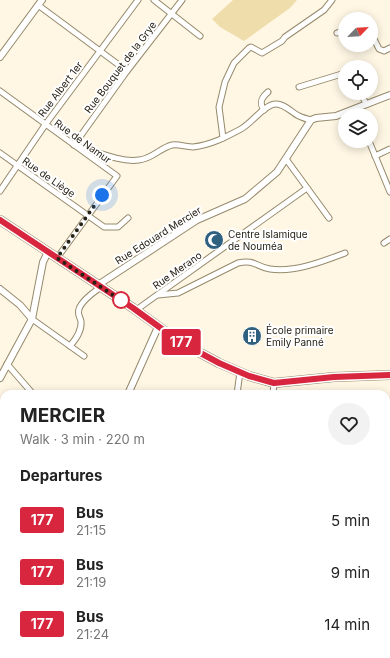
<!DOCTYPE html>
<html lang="en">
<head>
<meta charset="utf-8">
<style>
	:root { --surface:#fff; --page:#f2f2f2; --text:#222; --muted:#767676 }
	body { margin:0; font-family:Inter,sans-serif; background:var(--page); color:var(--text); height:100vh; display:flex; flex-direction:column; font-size:15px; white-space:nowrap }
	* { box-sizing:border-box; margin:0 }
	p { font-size:13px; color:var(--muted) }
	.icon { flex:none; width:22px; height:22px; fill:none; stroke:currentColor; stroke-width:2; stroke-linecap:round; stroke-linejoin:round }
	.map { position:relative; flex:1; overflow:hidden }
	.panel { position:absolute; left:0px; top:390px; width:390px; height:268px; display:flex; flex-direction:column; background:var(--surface); border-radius:12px 12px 0 0; box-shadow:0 2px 10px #0003 }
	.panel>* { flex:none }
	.badge { padding:0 8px; border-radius:3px; font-size:14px; line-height:26px }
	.needle { width:26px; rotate:65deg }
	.fabs { position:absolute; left:338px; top:12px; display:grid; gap:8px }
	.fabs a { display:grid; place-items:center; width:40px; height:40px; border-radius:50%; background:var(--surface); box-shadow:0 2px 10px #0003; font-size:20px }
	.you { position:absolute; width:20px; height:20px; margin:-10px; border:3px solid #fff; border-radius:50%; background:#1a73e8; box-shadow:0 0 0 6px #1a73e833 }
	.map>.badge { position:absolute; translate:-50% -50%; box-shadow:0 0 0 2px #fff }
	h2 { padding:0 20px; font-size:15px; line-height:36px }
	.round { display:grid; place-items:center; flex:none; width:42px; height:42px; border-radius:21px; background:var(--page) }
	.head { display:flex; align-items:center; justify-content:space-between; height:68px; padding:0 20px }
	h1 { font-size:19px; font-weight:700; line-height:30px }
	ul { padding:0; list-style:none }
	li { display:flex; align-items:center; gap:12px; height:52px; padding:0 20px }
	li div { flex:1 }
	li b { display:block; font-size:15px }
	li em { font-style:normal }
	li .badge { min-width:44px; font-weight:700; text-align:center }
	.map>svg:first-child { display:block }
	.green { fill:#f0ddac }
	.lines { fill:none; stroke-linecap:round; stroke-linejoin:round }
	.stream { stroke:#d6b768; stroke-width:1.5 }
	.minor-casing { stroke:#968a6c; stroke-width:7 }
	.tertiary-casing { stroke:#968a6c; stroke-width:8 }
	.primary-casing { stroke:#968a6c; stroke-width:10 }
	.minor { stroke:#fff; stroke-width:5 }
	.tertiary { stroke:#fff; stroke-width:6 }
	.primary { stroke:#fff; stroke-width:8 }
	.line-casing { stroke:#fff; stroke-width:9 }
	.line { stroke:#d7263d; stroke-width:6 }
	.walk { stroke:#272216; stroke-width:4; stroke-dasharray:0 7.2 }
	.stop-dot { fill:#fff; stroke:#d7263d; stroke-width:2 }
	.labels { text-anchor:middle; stroke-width:4; stroke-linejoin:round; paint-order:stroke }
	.street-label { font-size:10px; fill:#272216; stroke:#fff }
	.poi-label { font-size:10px; fill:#272216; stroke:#fff; text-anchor:start }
</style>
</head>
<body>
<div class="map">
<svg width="390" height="658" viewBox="0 0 390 658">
	<rect width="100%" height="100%" fill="#fff7e4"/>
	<!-- green -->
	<polygon class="green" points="233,0 297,0 290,8 244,41 220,27 212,19"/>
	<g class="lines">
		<!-- stream -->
		<polyline class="stream" points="0,561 4,554"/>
		<!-- minor casing -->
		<g class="minor-casing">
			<g id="minor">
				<polyline points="154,0 200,36"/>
				<polyline points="38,5 127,71"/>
				<polyline points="337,33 345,30"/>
				<polyline points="371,33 379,49 384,51 390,48"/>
				<polyline points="299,87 345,73"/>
				<polyline points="0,91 117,176 57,258"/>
				<polyline points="361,93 366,104"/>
				<polyline points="355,109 358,115"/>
				<path d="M264 110C259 103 261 98 268 92"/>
				<polyline points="223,138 219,107 225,82 234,63 249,48 251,47 262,53 282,41 285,37 324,10 332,0"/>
				<polyline points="369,141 390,192"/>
				<path d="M74 145C93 150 120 163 139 160 152 159 160 148 172 145 179 144 186 147 193 147 211 145 226 137 241 129 252 123 264 105 275 104 284 103 292 113 299 116 303 118 307 119 311 120"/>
				<polyline points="74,145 127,71 182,0"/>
				<polyline points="0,153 104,227 118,227 128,218"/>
				<polyline points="375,156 390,149"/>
				<polyline points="286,159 329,218"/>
				<polyline points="0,191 45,125 138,0"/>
				<polyline points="384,243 390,239"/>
				<path d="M158 295 178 293 238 263C255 259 256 267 270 269 294 273 324 261 345 253"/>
				<polyline points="137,311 139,308 150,300 307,188"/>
				<polyline points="32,319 84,356"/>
				<path d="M70 346C76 339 82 331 81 321 80 317 77 314 79 309 82 300 94 292 101 287"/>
				<polyline points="7,364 33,394"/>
				<polyline points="237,394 240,372"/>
				<polyline points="273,394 274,383"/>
				<polyline points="0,420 4,424"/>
				<polyline points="386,439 390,439"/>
				<polyline points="386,506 390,507"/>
				<polyline points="386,583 390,590"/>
				<polyline points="386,611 390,599"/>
				<polyline points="156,654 175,658"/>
				<polyline points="211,658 217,654"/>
				<polyline points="389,658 390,656"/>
			</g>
		</g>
		<!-- tertiary casing -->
		<g class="tertiary-casing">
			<g id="tertiary">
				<polyline points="0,57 42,0"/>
				<polyline points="98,285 197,220 245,199 277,172 311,120 316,118 336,116 390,95"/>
				<polyline points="0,289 20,305 32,319"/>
				<polyline points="0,378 32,319 43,262 48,252"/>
				<polyline points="128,394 158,327"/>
				<polyline points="11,658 13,654"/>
			</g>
		</g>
		<!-- primary casing -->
		<g class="primary-casing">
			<polyline id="primary" points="0,220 133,308 180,342 219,363 249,376 274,383 334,377 390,375"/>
		</g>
		<!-- minor -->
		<use href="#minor" class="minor"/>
		<!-- tertiary -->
		<use href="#tertiary" class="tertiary"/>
		<!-- primary -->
		<use href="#primary" class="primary"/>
	</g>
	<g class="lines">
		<!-- line casing -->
		<g class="line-casing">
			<polyline id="line" points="0,220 133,308 180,342 219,363 249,376 274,383 334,377 390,375"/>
		</g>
		<!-- line -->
		<use href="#line" class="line"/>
		<!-- walk -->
		<polyline class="walk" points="102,195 57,258 122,301 121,300"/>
	</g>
	<!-- icons -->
	<defs>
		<g id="mosque-disc" transform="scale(1)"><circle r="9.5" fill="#30607f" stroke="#fff"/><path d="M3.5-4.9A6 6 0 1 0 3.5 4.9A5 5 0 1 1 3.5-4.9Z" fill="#fff"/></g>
		<g id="building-disc" transform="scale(1)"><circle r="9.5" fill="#30607f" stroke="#fff"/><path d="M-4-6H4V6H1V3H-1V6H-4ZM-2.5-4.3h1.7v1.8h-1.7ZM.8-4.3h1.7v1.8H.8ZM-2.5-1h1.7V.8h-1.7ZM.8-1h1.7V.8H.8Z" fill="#fff"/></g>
	</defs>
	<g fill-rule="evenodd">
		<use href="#mosque-disc" x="214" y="240"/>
		<use href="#building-disc" x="252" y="336"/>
	</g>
	<!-- markers -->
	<circle class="stop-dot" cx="121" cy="300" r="8"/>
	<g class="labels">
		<!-- street labels -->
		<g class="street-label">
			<text transform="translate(120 67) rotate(-53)" y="4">Rue Bouquet de la Grye</text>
			<text transform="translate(60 89) rotate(-53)" y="4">Rue Albert 1er</text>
			<text transform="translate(83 141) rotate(36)" y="4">Rue de Namur</text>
			<text transform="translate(49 177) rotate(35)" y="4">Rue de Liège</text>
			<text transform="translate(158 235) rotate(-32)" y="4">Rue Edouard Mercier</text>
			<text transform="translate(177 270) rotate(-35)" y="4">Rue Merano</text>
		</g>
		<!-- poi labels -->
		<g class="poi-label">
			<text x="228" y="238">Centre Islamique<tspan x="228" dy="12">de Nouméa</tspan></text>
			<text x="266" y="334">École primaire<tspan x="266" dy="12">Emily Panné</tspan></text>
		</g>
	</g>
</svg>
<div class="fabs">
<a><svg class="needle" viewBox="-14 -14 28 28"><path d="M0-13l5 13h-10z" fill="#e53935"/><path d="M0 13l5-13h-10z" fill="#767676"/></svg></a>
<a><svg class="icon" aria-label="locate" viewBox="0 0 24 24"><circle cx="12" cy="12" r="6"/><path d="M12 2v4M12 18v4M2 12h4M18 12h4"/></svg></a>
<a><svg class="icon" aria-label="layers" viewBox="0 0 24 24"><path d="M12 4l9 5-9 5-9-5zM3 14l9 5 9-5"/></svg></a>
</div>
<div class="you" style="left:102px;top:195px"></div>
<b class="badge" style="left:181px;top:342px;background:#d7263d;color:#fff">177</b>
<section class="panel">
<div class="head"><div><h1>MERCIER</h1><p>Walk · 3 min · 220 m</p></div><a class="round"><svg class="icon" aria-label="heart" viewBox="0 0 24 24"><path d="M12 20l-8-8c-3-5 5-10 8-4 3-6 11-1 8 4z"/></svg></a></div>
<h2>Departures</h2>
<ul>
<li><span class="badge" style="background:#d7263d;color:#fff">177</span><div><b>Bus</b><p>21:15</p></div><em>5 min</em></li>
<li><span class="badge" style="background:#d7263d;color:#fff">177</span><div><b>Bus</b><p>21:19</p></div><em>9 min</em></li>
<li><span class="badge" style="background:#d7263d;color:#fff">177</span><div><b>Bus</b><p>21:24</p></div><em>14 min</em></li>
</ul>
</section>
</div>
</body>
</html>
